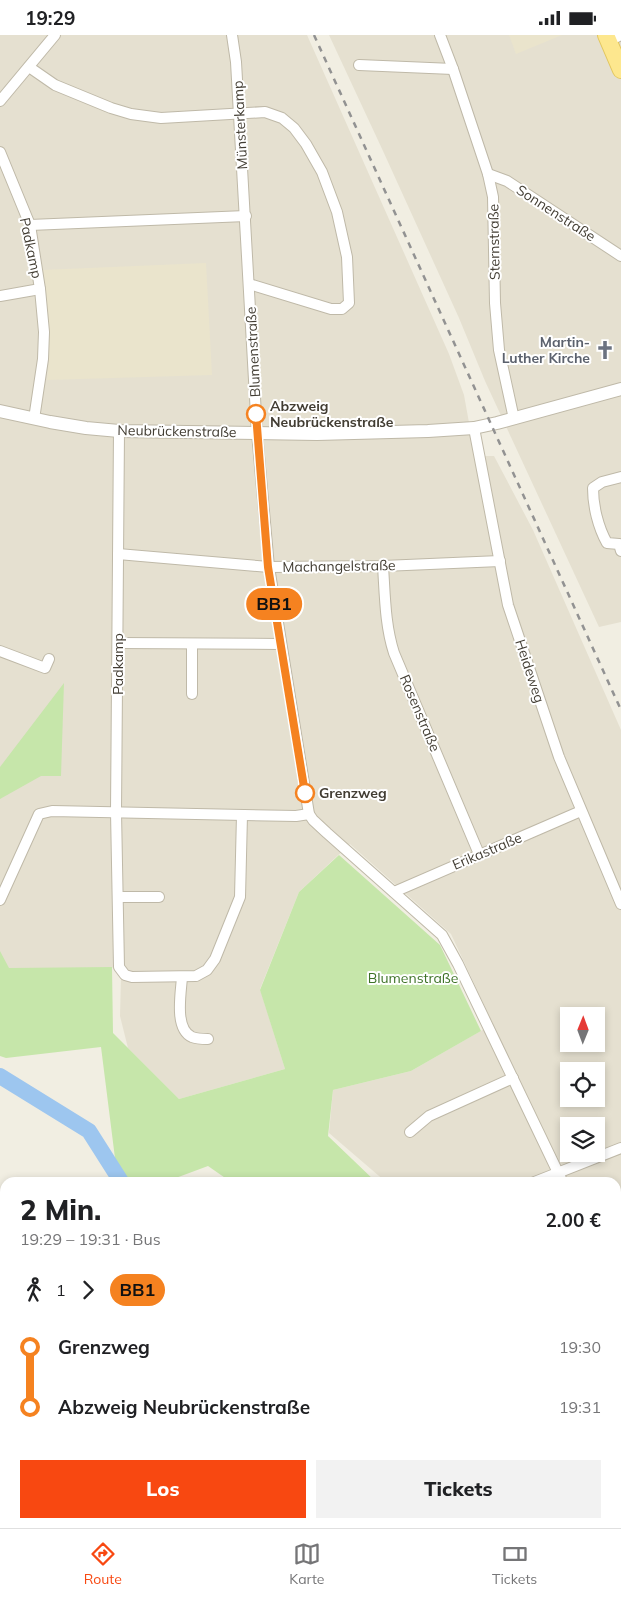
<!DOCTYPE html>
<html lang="de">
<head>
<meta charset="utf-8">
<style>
	:root { --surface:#fff; --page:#f2f2f2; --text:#202124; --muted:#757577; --line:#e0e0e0; --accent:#f84811 }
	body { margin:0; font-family:Mulish,sans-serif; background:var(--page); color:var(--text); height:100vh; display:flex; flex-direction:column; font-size:19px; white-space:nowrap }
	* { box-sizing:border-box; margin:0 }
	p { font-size:16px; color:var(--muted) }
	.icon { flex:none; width:28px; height:28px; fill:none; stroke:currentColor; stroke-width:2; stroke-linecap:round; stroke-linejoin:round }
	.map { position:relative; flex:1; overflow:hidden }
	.sheet { position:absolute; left:0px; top:1142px; width:621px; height:351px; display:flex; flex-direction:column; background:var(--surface); border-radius:15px 15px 0 0; box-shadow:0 2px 8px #0003 }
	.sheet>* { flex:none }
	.badge { padding:0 10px; border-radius:16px; font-size:18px; line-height:32px }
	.needle { width:32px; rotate:1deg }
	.buttons { position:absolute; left:560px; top:972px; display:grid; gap:10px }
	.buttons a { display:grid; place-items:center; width:45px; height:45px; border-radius:0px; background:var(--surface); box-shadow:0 2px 8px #0003; font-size:25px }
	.map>.badge { position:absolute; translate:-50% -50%; box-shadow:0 0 0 2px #fff }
	.legs { display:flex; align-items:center; gap:8px; height:55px; padding:0 20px; font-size:16px }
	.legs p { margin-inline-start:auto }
	.headline { display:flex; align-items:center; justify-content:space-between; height:85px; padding:0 20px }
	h1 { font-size:28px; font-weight:800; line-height:38px }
	.primary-button { display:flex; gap:10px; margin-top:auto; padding:10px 20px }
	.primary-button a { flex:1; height:58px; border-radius:0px; background:var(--accent); color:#fff; font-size:20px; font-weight:800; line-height:58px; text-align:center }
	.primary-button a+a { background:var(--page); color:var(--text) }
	ul { padding:0 20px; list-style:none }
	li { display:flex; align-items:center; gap:18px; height:60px; font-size:19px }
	li i { display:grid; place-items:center; width:8px; height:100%; margin:0 6px; background:currentColor }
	li i::after { content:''; width:12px; height:12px; margin:-6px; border:4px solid; border-radius:50%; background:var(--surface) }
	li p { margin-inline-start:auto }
	li:first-child i { background:linear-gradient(#0000 50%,currentColor 0) }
	li:last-child i { background:linear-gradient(currentColor 50%,#0000 0) }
	.status { display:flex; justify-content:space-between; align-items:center; height:35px; padding:0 25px; background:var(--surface); direction:ltr }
	.status svg { height:14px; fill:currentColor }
	.tabs { display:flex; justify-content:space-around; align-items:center; height:70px; border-top:1px solid var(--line); background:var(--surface); font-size:14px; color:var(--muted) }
	.tabs a { display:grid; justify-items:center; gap:2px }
	.tabs .current { color:var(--accent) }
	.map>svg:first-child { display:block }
	.residential { fill:#e5e0d0; fill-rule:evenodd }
	.education { fill:#eae4cc }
	.green { fill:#c6e6aa }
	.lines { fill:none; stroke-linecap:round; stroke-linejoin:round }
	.river { stroke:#9dc6ef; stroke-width:16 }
	.minor-casing { stroke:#bfb9a8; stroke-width:12 }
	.tertiary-casing { stroke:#bfb9a8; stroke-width:14 }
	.primary-casing { stroke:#e2c65f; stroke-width:18 }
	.minor { stroke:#fff; stroke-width:10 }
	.tertiary { stroke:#fff; stroke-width:12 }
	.primary { stroke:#fde78e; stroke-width:16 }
	.rail { stroke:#929292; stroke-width:2.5; stroke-dasharray:6 6; stroke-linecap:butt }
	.line-1-casing { stroke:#fff; stroke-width:11 }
	.line-1 { stroke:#f58220; stroke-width:8 }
	.stop-1-dot { fill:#fff; stroke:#f58220; stroke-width:2.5 }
	.labels { text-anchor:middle; stroke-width:4; stroke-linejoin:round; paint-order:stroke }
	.street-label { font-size:14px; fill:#423d33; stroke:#fff }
	.worship-label { font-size:14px; font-weight:bold; fill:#5b616d; stroke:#fff; text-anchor:end }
	.stop-label { font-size:14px; font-weight:bold; fill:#423d33; stroke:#fff; text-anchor:start }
	.park-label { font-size:14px; fill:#3d7227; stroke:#fff }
</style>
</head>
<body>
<div class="status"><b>19:29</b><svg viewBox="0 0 49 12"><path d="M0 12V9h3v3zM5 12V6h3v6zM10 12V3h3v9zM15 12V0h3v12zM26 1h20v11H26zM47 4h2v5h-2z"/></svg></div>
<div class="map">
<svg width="621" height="1493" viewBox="0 0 621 1493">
	<rect width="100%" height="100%" fill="#f1eee2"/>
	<!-- residential -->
	<g class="residential">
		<path d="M0 0H307L449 319 464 360 475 421H494L533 495 621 695V1448L616 1438V1148L386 1147 329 1098 333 1055 411 1036 493 989 451 899 350 809 299 857 260 954 285 1034 179 1064 128 1013 120 981 121 943 112 932 0 983ZM569 981H596V1009H569ZM569 1036H596V1064H569ZM569 1091H596V1119H569Z"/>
		<polygon points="329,0 621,0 621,587 599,592 485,346 459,283 383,116"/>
	</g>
	<!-- education -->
	<g class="education">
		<polygon points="509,0 562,0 516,19"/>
		<polygon points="206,228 212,340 47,345 49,326 49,295 42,235"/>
	</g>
	<!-- green -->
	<g class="green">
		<polygon points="64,648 61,741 41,741 0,764 0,732"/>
		<polygon points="339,820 440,910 481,996 411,1036 333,1055 328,1101 376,1147 231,1147 208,1131 165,1147 118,1147 101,1012 6,1023 0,1021 0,916 9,933 112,932 113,998 179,1064 285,1034 260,955 299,857"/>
		<polygon points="5,1463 5,1489 103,1489 100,1493 0,1493 0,1465"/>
		<polygon points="110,1489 304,1489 309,1493 107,1493"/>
	</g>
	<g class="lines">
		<!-- river -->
		<g class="river">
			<polyline points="0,1041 89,1096 122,1148"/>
			<polyline points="521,1489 523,1493"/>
		</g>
		<!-- minor casing -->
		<g class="minor-casing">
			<g id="minor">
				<polyline points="232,0 236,27 257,398 269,532 309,779 313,785 327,798 442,900 458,929 563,1148"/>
				<polyline points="440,0 453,34 488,139 493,162 495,268 499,315 514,384"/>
				<polyline points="609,6 621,0"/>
				<polyline points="359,30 453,34"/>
				<polyline points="29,32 55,50 111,73 131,79 161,83 265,77 282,83 294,93 306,109 322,137 337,177 347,222 349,268 342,274 331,274 249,249"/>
				<polyline points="0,66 55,0"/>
				<polyline points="0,117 30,190 40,254 44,297 43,324 34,384"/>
				<polyline points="488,139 507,146 621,221"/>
				<polyline points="30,190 246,181"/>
				<polyline points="0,261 40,254"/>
				<polyline points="474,393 508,570 559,722 621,869"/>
				<polyline points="119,396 116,777 119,932 125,940 132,942 196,941 207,935 215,924 240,862 242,780"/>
				<path d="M621 442 602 447 593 453C593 471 598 492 607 508L619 509 621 516"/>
				<polyline points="118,519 269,532 383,531 500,526"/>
				<path d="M383 531C385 561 385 590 394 618L479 819"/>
				<polyline points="118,608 280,609"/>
				<polyline points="0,616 45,633 49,624"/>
				<polyline points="192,659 192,609"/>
				<polyline points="394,857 581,776"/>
				<polyline points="118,862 159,862"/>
				<polyline points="0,865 39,779 52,776 296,781 309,779"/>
				<path d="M182 942C181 958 174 994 192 1002 197 1004 203 1004 208 1004"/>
				<polyline points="410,1097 429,1081 513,1043"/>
				<polyline points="532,1148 621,1113"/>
				<polyline points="616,1257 621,1267"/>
				<polyline points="0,1463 5,1462"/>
			</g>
		</g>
		<!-- tertiary casing -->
		<g class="tertiary-casing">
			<polyline id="tertiary" points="0,376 50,387 86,393 119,396 317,399 428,396 474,393 497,388 621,354"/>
		</g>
		<!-- primary casing -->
		<g class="primary-casing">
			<polyline id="primary" points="606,0 621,35"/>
		</g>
		<!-- minor -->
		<use href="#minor" class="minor"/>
		<!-- tertiary -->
		<use href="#tertiary" class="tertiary"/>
		<!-- primary -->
		<use href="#primary" class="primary"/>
		<!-- rail -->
		<polyline class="rail" points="314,0 621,675"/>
	</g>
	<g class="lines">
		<!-- line-1 casing -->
		<g class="line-1-casing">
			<polyline id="line-1" points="256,379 268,532 305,758"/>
		</g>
		<!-- line-1 -->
		<use href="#line-1" class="line-1"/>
	</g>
	<!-- icons -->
	<defs>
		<g id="church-bare" transform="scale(1.5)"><path d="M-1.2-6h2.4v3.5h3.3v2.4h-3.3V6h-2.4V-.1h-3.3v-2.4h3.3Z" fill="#6b7280" stroke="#fff" stroke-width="2.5" paint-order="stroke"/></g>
	</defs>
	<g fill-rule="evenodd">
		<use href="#church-bare" x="605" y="315"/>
	</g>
	<!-- markers -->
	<g class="stop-1-dot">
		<circle cx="256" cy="379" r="9"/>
		<circle cx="305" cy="758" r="9"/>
	</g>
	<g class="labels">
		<!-- street labels -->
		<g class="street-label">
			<text transform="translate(240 90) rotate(-93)" y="5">Münsterkamp</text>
			<text transform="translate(556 178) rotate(33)" y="5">Sonnenstraße</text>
			<text transform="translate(494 207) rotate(-91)" y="5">Sternstraße</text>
			<text transform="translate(31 213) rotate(78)" y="5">Padkamp</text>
			<text transform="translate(253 317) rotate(-93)" y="5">Blumenstraße</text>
			<text transform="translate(177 396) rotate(1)" y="5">Neubrückenstraße</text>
			<text transform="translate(339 531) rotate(-1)" y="5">Machangelstraße</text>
			<text transform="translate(118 629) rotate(-90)" y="5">Padkamp</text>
			<text transform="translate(530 636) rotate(72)" y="5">Heideweg</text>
			<text transform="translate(420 678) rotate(67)" y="5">Rosenstraße</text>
			<text transform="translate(487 816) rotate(-23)" y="5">Erikastraße</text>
		</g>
		<!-- worship labels -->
		<g class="worship-label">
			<text x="590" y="312">Martin-<tspan x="590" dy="16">Luther Kirche</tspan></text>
		</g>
		<!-- stop labels -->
		<g class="stop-label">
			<text x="270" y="376">Abzweig<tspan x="270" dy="16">Neubrückenstraße</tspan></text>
			<text x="319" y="763">Grenzweg</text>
		</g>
		<!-- park labels -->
		<g class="park-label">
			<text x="413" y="948">Blumenstraße</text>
		</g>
	</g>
</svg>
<div class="buttons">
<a><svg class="needle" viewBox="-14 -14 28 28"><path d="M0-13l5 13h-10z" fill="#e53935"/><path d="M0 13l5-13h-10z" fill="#757577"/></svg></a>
<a><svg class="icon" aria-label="locate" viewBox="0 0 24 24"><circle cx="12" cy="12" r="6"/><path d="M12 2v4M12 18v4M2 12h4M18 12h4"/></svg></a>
<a><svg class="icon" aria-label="layers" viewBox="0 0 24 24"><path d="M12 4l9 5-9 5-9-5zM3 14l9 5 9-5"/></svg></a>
</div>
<b class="badge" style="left:274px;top:569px;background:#f58220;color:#111">BB1</b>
<section class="sheet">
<div class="headline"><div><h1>2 Min.</h1><p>19:29 – 19:31 · Bus</p></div><b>2.00 €</b></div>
<div class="legs"><svg class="icon" aria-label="walk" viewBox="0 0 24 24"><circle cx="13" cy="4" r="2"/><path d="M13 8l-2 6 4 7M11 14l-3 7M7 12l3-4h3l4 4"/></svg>1<svg class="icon" aria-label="forward" viewBox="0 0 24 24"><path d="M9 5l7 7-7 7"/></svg><b class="badge" style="background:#f58220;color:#111">BB1</b></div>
<ul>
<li><i style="color:#f58220"></i><b>Grenzweg</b><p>19:30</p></li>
<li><i style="color:#f58220"></i><b>Abzweig Neubrückenstraße</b><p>19:31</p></li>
</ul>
<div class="primary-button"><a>Los</a><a>Tickets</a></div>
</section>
</div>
<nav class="tabs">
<a class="current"><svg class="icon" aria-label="directions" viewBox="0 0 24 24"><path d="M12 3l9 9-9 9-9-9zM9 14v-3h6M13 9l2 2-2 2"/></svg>Route</a>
<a><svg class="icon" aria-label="map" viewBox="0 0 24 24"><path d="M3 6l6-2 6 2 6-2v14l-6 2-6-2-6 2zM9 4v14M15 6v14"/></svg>Karte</a>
<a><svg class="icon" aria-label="tickets" viewBox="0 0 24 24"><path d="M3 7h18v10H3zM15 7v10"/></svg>Tickets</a>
</nav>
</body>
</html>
